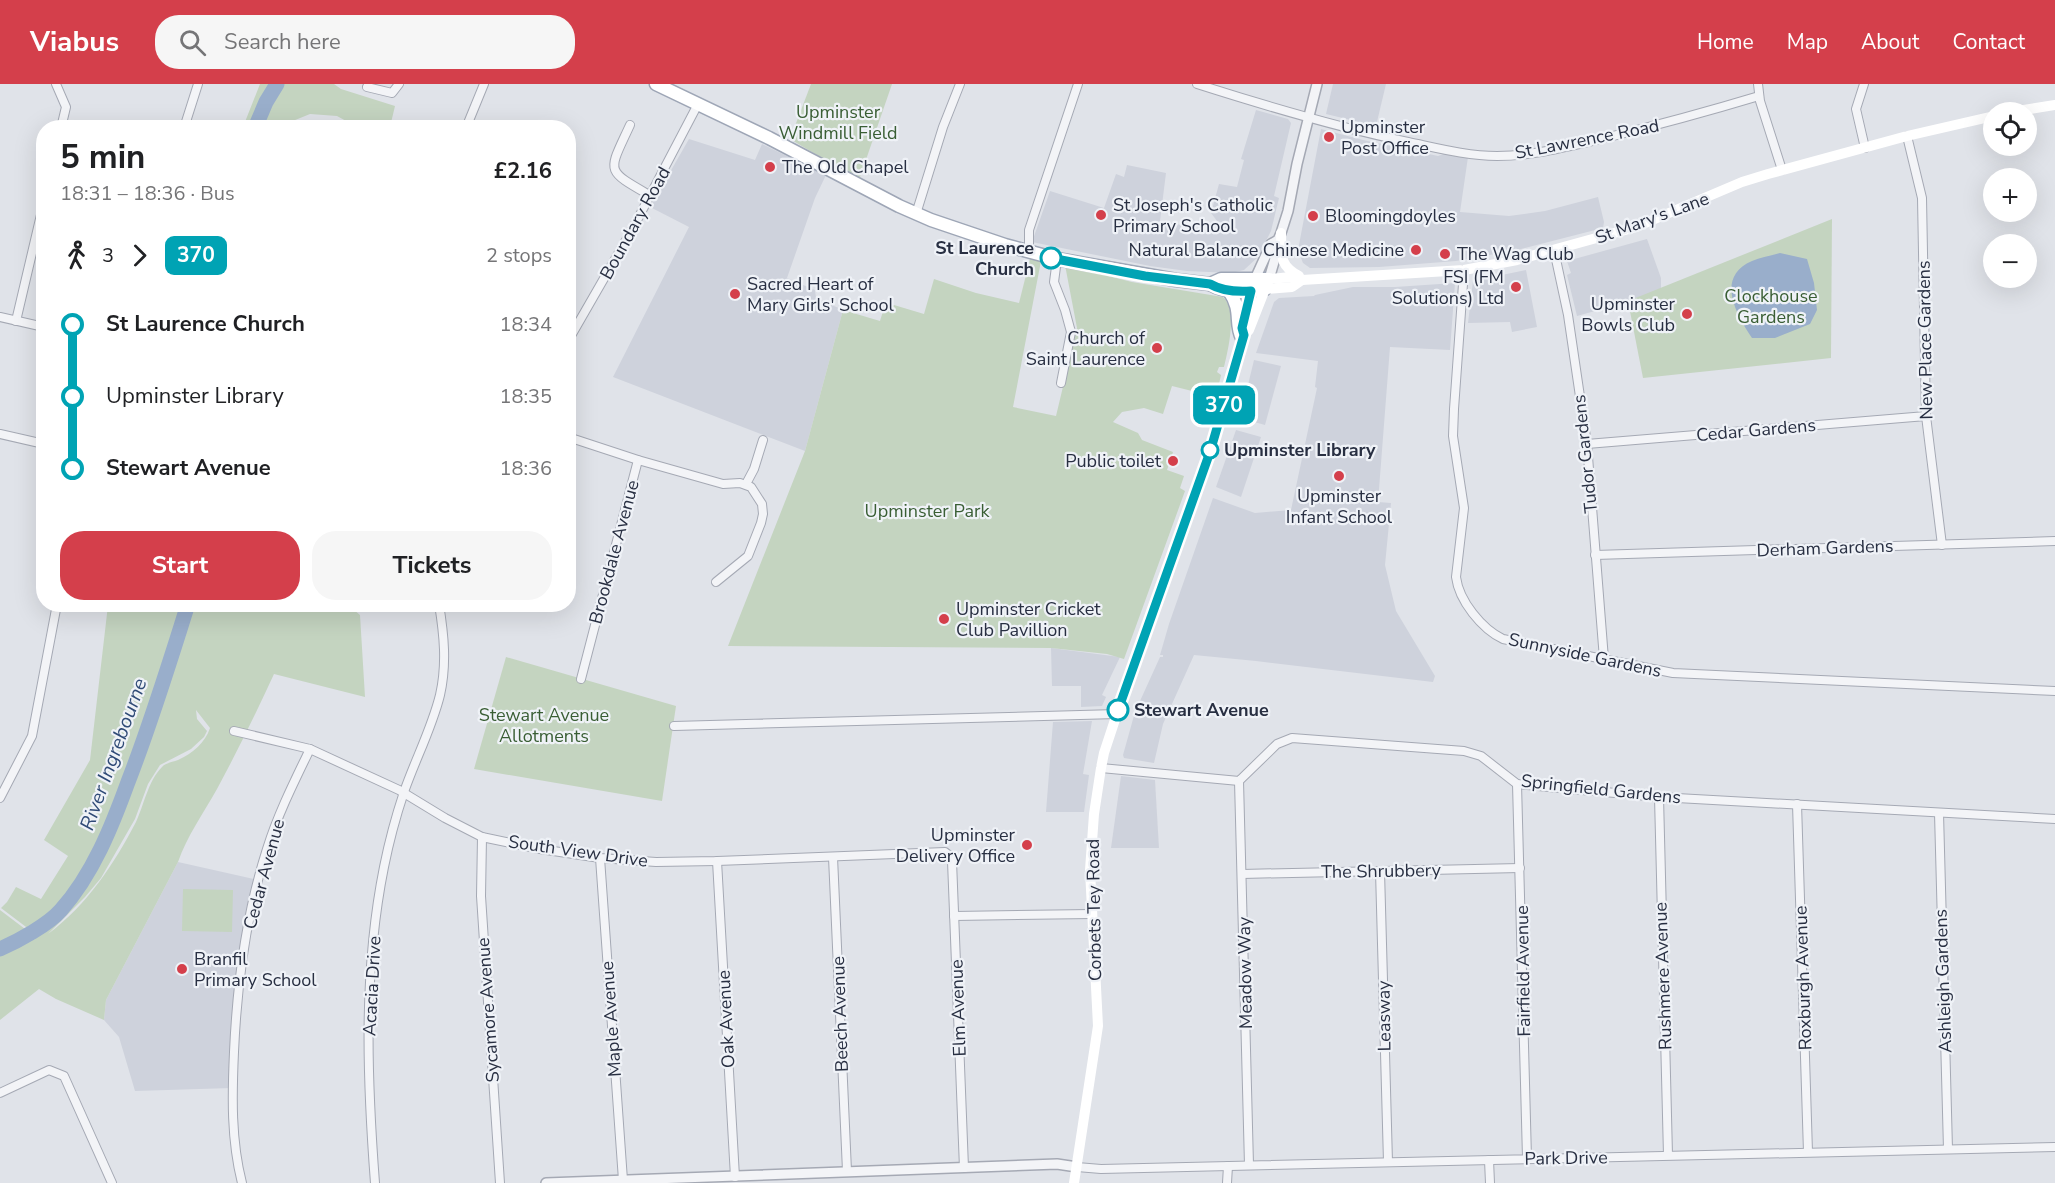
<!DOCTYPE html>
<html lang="en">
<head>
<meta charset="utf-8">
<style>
	:root { --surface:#fff; --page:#f6f6f6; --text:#202124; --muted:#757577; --accent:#d43f4b }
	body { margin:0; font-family:"Nunito Sans",sans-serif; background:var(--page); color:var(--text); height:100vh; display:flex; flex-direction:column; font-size:22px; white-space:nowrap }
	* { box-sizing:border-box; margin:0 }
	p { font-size:20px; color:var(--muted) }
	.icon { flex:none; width:33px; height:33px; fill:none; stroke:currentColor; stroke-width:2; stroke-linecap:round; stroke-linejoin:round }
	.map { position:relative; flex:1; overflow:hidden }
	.details { position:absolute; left:36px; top:36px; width:540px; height:492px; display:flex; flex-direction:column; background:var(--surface); border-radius:24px; box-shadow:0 6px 24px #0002 }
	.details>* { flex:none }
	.badge { padding:0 12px; border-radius:9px; font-size:21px; line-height:39px }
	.tools { position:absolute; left:1983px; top:18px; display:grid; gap:12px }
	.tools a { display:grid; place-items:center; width:54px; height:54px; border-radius:50%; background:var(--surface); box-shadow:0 6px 24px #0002; font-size:30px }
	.map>.badge { position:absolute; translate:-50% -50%; box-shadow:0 0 0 3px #fff }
	.legs { display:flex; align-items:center; gap:9px; height:66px; padding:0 24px; font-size:20px }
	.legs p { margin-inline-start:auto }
	.summary { display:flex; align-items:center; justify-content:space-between; height:102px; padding:0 24px }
	h1 { font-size:33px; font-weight:700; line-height:45px }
	.action { display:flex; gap:12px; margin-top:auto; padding:12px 24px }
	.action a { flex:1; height:69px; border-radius:24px; background:var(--accent); color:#fff; font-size:24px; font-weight:700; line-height:69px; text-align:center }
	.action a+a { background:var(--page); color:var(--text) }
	ul { padding:0 24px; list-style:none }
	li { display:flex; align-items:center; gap:21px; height:72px; font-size:22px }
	li i { display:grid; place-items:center; width:9px; height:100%; margin:0 8px; background:currentColor }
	li i::after { content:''; width:15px; height:15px; margin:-8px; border:4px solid; border-radius:50%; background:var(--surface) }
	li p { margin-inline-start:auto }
	li:first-child i { background:linear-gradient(#0000 50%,currentColor 0) }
	li:last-child i { background:linear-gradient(currentColor 50%,#0000 0) }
	header { display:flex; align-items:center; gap:36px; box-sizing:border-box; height:84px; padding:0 30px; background:var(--accent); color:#fff }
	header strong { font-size:28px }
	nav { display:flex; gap:33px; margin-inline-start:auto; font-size:21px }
	.search { width:420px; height:54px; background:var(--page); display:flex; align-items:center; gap:15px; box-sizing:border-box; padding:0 21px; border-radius:24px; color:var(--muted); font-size:22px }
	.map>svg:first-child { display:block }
	.built { fill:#ced2dc }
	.green { fill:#c4d4c0; fill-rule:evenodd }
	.water { fill:#99aecb }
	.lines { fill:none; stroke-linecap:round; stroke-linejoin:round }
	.river { stroke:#99aecb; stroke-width:15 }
	.minor-casing { stroke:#a5a9b4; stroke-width:10 }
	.tertiary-casing { stroke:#a5a9b4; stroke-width:12 }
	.primary-casing { stroke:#9ea6b6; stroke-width:15 }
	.minor { stroke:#f3f4f7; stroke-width:8 }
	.tertiary { stroke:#f3f4f7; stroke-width:9 }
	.secondary { stroke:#fff; stroke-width:10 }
	.primary { stroke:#fff; stroke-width:12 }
	.line-1-casing { stroke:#fff; stroke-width:14 }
	.line-1 { stroke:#00a3b4; stroke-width:9 }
	.poi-dot { fill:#d43f4b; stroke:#eff2f7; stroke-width:2 }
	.stop-1-dot { fill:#fff; stroke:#00a3b4; stroke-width:3 }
	.labels { text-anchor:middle; stroke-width:4.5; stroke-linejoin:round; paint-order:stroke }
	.park-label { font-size:18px; fill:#395e34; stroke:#eff2f7 }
	.poi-label { font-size:18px; fill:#282f42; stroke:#eff2f7; text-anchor:start }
	.street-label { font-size:18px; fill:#282f42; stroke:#eff2f7 }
	.stop-label { font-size:18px; font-weight:bold; fill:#282f42; stroke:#eff2f7; text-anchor:start }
	.water-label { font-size:20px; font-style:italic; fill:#304b77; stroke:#eff2f7 }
</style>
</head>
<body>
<header>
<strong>Viabus</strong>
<div class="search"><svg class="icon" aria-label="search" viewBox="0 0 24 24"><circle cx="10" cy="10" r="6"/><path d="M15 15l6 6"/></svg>Search here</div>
<nav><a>Home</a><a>Map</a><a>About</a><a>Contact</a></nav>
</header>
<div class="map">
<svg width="2055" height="1099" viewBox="0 0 2055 1099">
	<rect width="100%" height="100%" fill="#e0e3e9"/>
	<!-- built -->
	<g class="built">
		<polygon points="1333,0 1386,0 1376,42 1326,30"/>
		<polygon points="1256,26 1288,35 1291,39 1274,112 1279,114 1271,147 1258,173 1244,186 1231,189 1187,187 1150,182 1032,158 1050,107 1104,124 1116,90 1124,93 1127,81 1166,89 1160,137 1223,149 1225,139 1217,137 1211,129 1219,100 1237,103 1244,76 1241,75"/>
		<polygon points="1321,45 1363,56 1438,72 1444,70 1468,73 1460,128 1509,132 1545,127 1598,113 1604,138 1603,144 1517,166 1456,177 1379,183 1310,184 1303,179 1298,166"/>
		<polygon points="689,55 755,76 762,60 826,91 815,114 787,194 815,206 816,214 843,226 805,367 613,293 689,143 650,123"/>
		<polygon points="1647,155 1661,194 1661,206 1649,212 1577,232 1567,191 1571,189 1567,177"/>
		<polygon points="1526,186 1537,243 1512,248 1510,238 1468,239 1473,197"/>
		<polygon points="1455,199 1450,266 1390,263 1378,418 1391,419 1385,481 1396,527 1435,592 1433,598 1256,577 1194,571 1163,640 1154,679 1124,674 1123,671 1135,628 1160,573 1163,573 1163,571 1160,571 1169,540 1213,414 1255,429 1291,426 1317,304 1315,303 1318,277 1256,269 1274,218 1279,214 1314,212 1315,211 1353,203 1395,203"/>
		<polygon points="1254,276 1281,282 1265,341 1240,334"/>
		<polygon points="1236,346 1261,353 1241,413 1216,403"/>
		<polygon points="1051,564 1120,573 1102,611 1106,613 1102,622 1081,623 1081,602 1052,602"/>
		<polygon points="1092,637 1083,690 1089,691 1084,728 1046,728 1053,638"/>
		<polygon points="1121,692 1155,696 1159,764 1111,764"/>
		<polygon points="178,778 258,796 250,834 232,1004 135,1007 119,953 104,936 106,916"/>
	</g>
	<!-- green -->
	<g class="green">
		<polygon points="260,0 334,0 341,5 395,22 390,43 357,43 337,32 310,30 278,43 243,43"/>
		<polygon points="811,0 892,0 859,96 790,55"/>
		<polygon points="306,36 330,38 340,43 285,43"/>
		<polygon points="1832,135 1831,274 1643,294 1628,217"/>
		<path d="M1030 175 1041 177 1013 323 1056 332 1077 244 1065 181 1132 198 1223 213C1238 226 1228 266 1224 283H1219L1217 288 1221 291 1216 313 1172 302 1163 330 1144 324 1122 328 1113 338 1138 349 1142 356 1173 368 1167 386 1184 392 1180 404 1185 407 1124 575 1107 570 1051 564 728 562 805 367 843 226 880 237 884 224 894 221 924 230 934 195 976 209 1019 219Z"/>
		<path d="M347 520 360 531 365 613 274 590C256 629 237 668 217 705 203 730 187 752 178 778L106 916 104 936 56 915 39 905 0 936V826L33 851 35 856 34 849 1 824 7 818 16 803 41 815 68 772 44 756 90 676 108 521ZM196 626 210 644C205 659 193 669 178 676 173 678 165 679 162 683 148 697 144 721 136 738 114 780 87 821 48 850L85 813 101 794 135 735 148 700 160 681 191 665 204 653 207 647 197 635Z"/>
		<polygon points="506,573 676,622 662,717 474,685"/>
		<polygon points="183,805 233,806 232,848 182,847"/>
	</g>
	<!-- water -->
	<path class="water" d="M1780 169 1807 175 1814 199 1817 226 1810 240 1775 254H1752C1736 230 1715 193 1752 177 1761 173 1771 172 1780 169Z"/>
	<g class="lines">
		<!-- river -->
		<g class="river">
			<polyline points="255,44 266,18 277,0"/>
			<path d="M0 865C18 857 48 841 61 826 93 790 112 742 128 698 151 639 169 580 188 520"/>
		</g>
		<!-- minor casing -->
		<g class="minor-casing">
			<g id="minor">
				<polyline points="56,0 66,23 61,44"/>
				<path d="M1197 0C1266 22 1336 43 1408 58 1437 64 1467 72 1497 72 1532 72 1567 63 1601 55 1654 42 1706 28 1759 12"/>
				<polyline points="1758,0 1760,17 1782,86"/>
				<polyline points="1864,0 1856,25 1865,64"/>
				<polyline points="367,3 392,9 399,0"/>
				<path d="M630 41C608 89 604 85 651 112"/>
				<polyline points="184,44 198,0"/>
				<polyline points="466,44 484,0"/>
				<polyline points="1907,52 1922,114 1926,332 1942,461"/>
				<polyline points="916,130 943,43 960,0"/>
				<polyline points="1554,166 1568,231 1587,360 1604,575"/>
				<polyline points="1029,167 1029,146 1078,0"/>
				<polyline points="1057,175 1054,198 1065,226 1071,248 1061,299"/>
				<path d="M1464 186 1454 325 1453 352 1464 424 1456 493C1459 517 1482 545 1503 555L1673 589 2055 607"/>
				<polyline points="0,233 44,243"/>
				<polyline points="568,236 577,240"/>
				<polyline points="16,237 44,118"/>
				<polyline points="568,257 633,144 698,20"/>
				<polyline points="0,350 44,360"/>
				<polyline points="568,353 638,376 723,400 740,399 751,403 762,420 763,430 761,439 748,472 716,498"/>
				<polyline points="1587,360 1926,332"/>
				<polyline points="746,400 754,385 763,356"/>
				<polyline points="1595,471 2055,457"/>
				<polyline points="581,595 638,376"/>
				<polyline points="674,642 1117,630"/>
				<polyline points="234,647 310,665 399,706 445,734 482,753 540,765 600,774 656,778 717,777 945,768 950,772 952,777 964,1084"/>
				<polyline points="1101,684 1239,697 1277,660 1292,654 1464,667 1481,672 1517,700 1659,713 2055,735"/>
				<polyline points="1239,697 1249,1081"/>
				<polyline points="1517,700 1527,1074"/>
				<polyline points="1659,713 1668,1071"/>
				<polyline points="0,714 32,652 57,520"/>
				<polyline points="1797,720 1808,1068"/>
				<polyline points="1939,729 1948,1065"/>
				<polyline points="482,753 481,812 500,1099"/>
				<polyline points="833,773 847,1087"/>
				<polyline points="600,774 623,1096"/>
				<polyline points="717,777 735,1093"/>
				<polyline points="1380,787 1388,1078"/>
				<polyline points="1242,790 1520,784"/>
				<polyline points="954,832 1092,830"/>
				<polyline points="0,1009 49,986 64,992 112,1099"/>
				<polyline points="1489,1076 1490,1099"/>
				<polyline points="1077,1083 1101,1085 2055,1063"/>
				<path d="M242 1099C231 1056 232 1012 234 968 237 900 246 830 267 765 278 730 294 698 310 665"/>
				<path d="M375 1099C367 994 363 887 384 783 389 758 396 732 404 708 415 676 432 644 440 611 447 580 444 551 439 520"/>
				<polyline points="1227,1099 1228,1082"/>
			</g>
		</g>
		<!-- tertiary casing -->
		<g class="tertiary-casing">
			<g id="tertiary">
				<polyline points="1255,195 1271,160 1278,156 1281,149 1288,127 1297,80 1317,0"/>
				<polyline points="1269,195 1279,161"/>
				<polyline points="546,1099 1057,1080 1077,1083"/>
			</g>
		</g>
		<!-- primary casing -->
		<g class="primary-casing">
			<g id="primary">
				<polyline points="656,0 769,54 899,122 931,136 1005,161 1057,175 1176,196 1210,200 1221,195 1269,195"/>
				<path d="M1210 200C1227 210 1246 207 1265 205"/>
				<path d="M1229 207C1243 227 1234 239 1242 254"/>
			</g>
		</g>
		<!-- minor -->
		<use href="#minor" class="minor"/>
		<!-- tertiary -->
		<use href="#tertiary" class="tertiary"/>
		<!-- secondary -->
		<g class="secondary">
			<polyline points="2011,28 2055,21"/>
			<path d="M1281 149C1282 170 1278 181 1299 192"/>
			<polyline points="1265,205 1292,203 1302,196"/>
			<polyline points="1243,248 1242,244 1254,199"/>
			<polyline points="1074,1099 1098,942 1090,786 1094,730 1101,684 1104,669 1135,575 1148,543 1210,368 1242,254 1249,246 1269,195 1291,193 1302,196 1464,186 1517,176 1636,143 1742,98 1768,90 1907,52 1994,32"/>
		</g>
		<!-- primary -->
		<use href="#primary" class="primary"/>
	</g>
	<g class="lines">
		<!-- line-1 casing -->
		<g class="line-1-casing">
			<path id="line-1" d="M1051 174 1145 192 1210 200C1222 207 1236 208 1251 207L1242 244 1244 251 1210 368 1118 626"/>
		</g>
		<!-- line-1 -->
		<use href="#line-1" class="line-1"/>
	</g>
	<!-- markers -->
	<g class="poi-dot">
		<circle cx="1329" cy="53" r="6"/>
		<circle cx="770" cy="83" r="6"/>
		<circle cx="1101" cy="131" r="6"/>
		<circle cx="1313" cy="132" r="6"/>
		<circle cx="1416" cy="166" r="6"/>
		<circle cx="1445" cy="170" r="6"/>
		<circle cx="1516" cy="203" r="6"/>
		<circle cx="735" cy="210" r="6"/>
		<circle cx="1687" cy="230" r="6"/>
		<circle cx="1157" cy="264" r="6"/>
		<circle cx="1173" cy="377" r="6"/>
		<circle cx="1339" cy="392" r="6"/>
		<circle cx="944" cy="535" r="6"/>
		<circle cx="1027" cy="761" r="6"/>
		<circle cx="182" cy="885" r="6"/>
	</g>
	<g class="stop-1-dot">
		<circle cx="1051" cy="174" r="10"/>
		<circle cx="1210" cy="366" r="8"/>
		<circle cx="1118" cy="626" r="10"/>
	</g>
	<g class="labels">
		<!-- park labels -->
		<g class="park-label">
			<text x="838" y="34">Upminster<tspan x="838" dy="21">Windmill Field</tspan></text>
			<text x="1771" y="218">Clockhouse<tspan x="1771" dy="21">Gardens</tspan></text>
			<text x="927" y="433">Upminster Park</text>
			<text x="544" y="637">Stewart Avenue<tspan x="544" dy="21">Allotments</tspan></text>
		</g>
		<!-- poi labels -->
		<g class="poi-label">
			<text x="1341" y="49">Upminster<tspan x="1341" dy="21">Post Office</tspan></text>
			<text x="782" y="89">The Old Chapel</text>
			<text x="1113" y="127">St Joseph's Catholic<tspan x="1113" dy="21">Primary School</tspan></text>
			<text x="1325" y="138">Bloomingdoyles</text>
			<text x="1404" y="172" text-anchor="end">Natural Balance Chinese Medicine</text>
			<text x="1457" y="176">The Wag Club</text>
			<text x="1504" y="199" text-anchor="end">FSI (FM<tspan x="1504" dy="21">Solutions) Ltd</tspan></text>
			<text x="747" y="206">Sacred Heart of<tspan x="747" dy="21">Mary Girls' School</tspan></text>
			<text x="1675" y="226" text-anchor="end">Upminster<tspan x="1675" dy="21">Bowls Club</tspan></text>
			<text x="1145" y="260" text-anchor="end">Church of<tspan x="1145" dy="21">Saint Laurence</tspan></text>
			<text x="1161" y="383" text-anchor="end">Public toilet</text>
			<text x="1339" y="418" text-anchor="middle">Upminster<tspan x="1339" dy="21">Infant School</tspan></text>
			<text x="956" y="531">Upminster Cricket<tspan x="956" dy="21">Club Pavillion</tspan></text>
			<text x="1015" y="757" text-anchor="end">Upminster<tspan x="1015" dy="21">Delivery Office</tspan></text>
			<text x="194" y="881">Branfil<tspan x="194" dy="21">Primary School</tspan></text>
		</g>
		<!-- street labels -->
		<g class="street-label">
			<text transform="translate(1587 55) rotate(-11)" y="6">St Lawrence Road</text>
			<text transform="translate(1652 134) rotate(-20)" y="6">St Mary's Lane</text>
			<text transform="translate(635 139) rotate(-61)" y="6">Boundary Road</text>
			<text transform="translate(1925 256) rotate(-91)" y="6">New Place Gardens</text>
			<text transform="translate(1756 346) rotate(-5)" y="6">Cedar Gardens</text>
			<text transform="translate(1585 370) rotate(-96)" y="6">Tudor Gardens</text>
			<text transform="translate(1825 464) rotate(-2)" y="6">Derham Gardens</text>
			<text transform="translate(614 468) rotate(-75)" y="6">Brookdale Avenue</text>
			<text transform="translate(1585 571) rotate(12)" y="6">Sunnyside Gardens</text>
			<text transform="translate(1601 705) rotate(6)" y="6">Springfield Gardens</text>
			<text transform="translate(578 767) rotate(8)" y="6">South View Drive</text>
			<text transform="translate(1381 787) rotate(-1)" y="6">The Shrubbery</text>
			<text transform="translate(264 790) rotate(-75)" y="6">Cedar Avenue</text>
			<text transform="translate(1094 826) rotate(-91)" y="6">Corbets Tey Road</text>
			<text transform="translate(1523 887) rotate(-91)" y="6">Fairfield Avenue</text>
			<text transform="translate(1245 889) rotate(-91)" y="6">Meadow Way</text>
			<text transform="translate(1663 892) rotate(-92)" y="6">Rushmere Avenue</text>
			<text transform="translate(1803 894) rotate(-92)" y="6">Roxburgh Avenue</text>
			<text transform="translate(1943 897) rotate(-92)" y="6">Ashleigh Gardens</text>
			<text transform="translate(372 902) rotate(-87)" y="6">Acacia Drive</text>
			<text transform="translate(958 924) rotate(-92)" y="6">Elm Avenue</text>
			<text transform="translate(488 926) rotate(-94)" y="6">Sycamore Avenue</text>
			<text transform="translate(840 930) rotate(-92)" y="6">Beech Avenue</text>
			<text transform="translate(1384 932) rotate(-91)" y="6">Leasway</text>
			<text transform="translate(611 935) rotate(-94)" y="6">Maple Avenue</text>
			<text transform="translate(726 935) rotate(-93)" y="6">Oak Avenue</text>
			<text transform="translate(1566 1074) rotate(-1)" y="6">Park Drive</text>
		</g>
		<!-- stop labels -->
		<g class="stop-label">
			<text x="1034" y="170" text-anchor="end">St Laurence<tspan x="1034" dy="21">Church</tspan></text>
			<text x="1224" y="372">Upminster Library</text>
			<text x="1134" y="632">Stewart Avenue</text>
		</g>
		<!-- water labels -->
		<g class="water-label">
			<text transform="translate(113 670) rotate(-70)" y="7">River Ingrebourne</text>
		</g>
	</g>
</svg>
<div class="tools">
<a><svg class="icon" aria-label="locate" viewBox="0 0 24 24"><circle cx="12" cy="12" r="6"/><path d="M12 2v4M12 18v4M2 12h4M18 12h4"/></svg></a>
<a>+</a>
<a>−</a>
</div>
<b class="badge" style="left:1224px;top:321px;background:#00a3b4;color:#fff">370</b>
<section class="details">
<div class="summary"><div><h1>5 min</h1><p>18:31 – 18:36 · Bus</p></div><b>£2.16</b></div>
<div class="legs"><svg class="icon" aria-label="walk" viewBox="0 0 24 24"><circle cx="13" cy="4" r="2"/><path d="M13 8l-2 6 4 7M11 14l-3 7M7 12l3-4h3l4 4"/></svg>3<svg class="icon" aria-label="forward" viewBox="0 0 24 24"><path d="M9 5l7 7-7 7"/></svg><b class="badge" style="background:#00a3b4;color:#fff">370</b><p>2 stops</p></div>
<ul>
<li><i style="color:#00a3b4"></i><b>St Laurence Church</b><p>18:34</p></li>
<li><i style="color:#00a3b4"></i><span>Upminster Library</span><p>18:35</p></li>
<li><i style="color:#00a3b4"></i><b>Stewart Avenue</b><p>18:36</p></li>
</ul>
<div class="action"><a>Start</a><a>Tickets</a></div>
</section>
</div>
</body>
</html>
